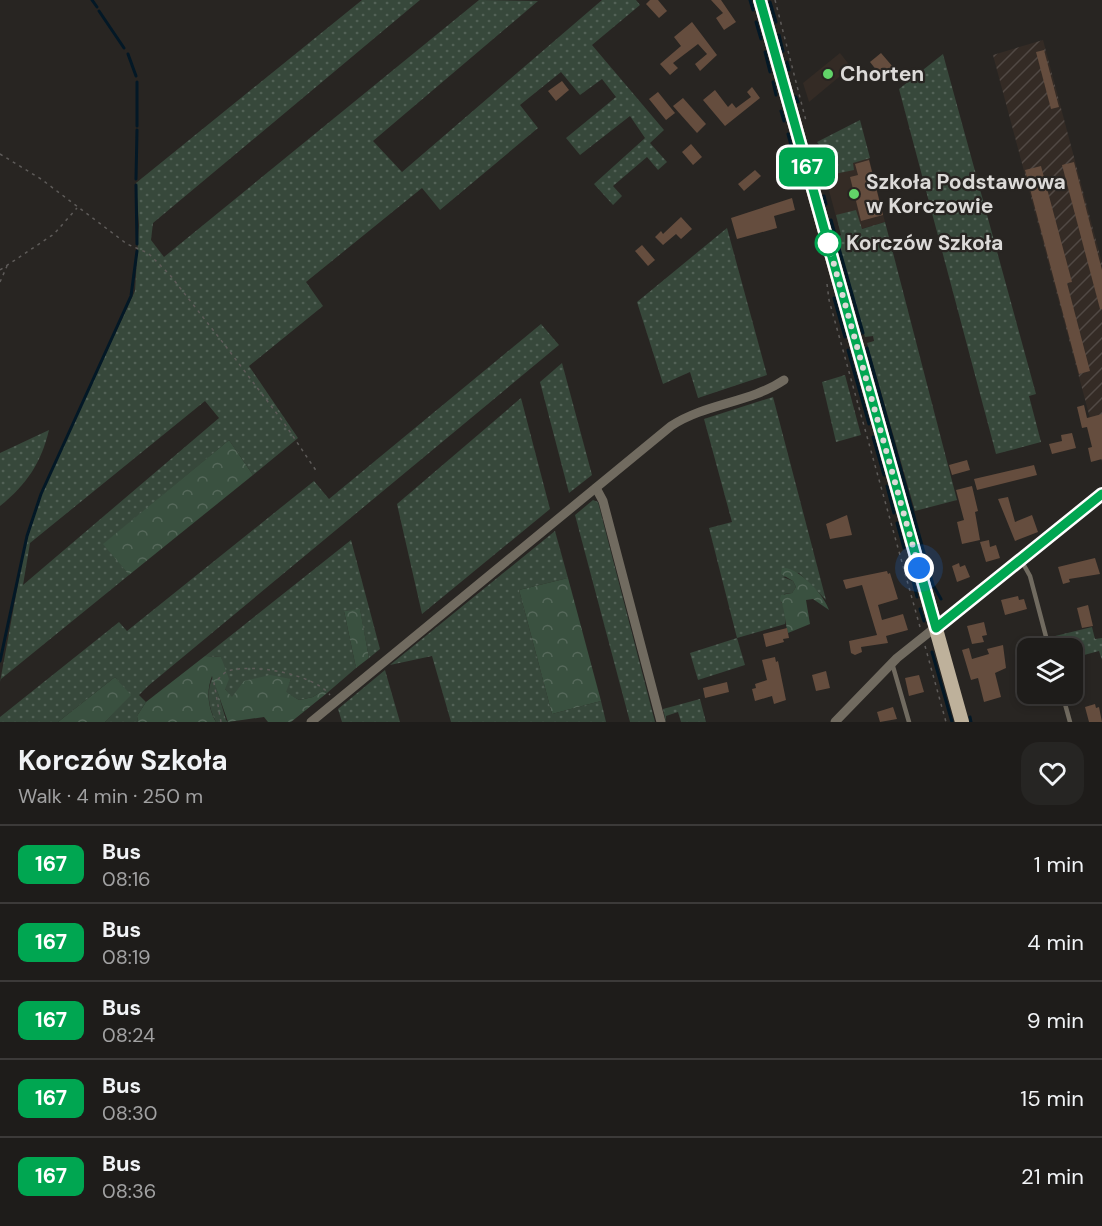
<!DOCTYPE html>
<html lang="en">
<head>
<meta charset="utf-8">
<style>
	:root { --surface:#1e1c1a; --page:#262523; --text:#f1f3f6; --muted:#a1a1a2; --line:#3c3a39 }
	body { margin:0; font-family:"DM Sans",sans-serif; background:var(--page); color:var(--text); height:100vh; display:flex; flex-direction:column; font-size:22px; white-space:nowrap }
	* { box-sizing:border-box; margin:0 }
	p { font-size:20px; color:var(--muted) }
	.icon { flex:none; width:33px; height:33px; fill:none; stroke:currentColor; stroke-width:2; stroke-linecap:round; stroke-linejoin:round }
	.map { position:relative; height:722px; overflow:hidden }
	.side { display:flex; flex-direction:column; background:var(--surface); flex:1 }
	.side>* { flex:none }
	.badge { padding:0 12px; border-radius:9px; font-size:21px; line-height:39px }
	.fabs { position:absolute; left:1017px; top:638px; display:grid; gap:12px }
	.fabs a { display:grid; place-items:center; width:66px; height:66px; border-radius:12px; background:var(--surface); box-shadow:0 3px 9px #0003,0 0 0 2px var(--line); font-size:30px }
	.you { position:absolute; width:30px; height:30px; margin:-15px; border:4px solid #fff; border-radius:50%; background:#1a73e8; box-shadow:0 0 0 9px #1a73e833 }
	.map>.badge { position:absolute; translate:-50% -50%; box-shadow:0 0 0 3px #fff }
	.round { display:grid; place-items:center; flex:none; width:63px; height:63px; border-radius:18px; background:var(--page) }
	.summary { display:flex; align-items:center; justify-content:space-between; height:102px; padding:0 18px }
	h1 { font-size:28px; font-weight:700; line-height:45px }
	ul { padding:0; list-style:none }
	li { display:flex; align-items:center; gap:18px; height:78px; padding:0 18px; border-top:2px solid var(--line) }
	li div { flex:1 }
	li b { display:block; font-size:22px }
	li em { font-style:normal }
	li .badge { min-width:66px; font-weight:700; text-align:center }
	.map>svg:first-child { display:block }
	.built { fill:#342b25 }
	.industrial { fill:url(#industrial-furrows) }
	.grass { fill:url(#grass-dots); fill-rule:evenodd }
	.forest { fill:url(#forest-crowns) }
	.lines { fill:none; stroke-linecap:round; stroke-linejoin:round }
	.stream { stroke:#031826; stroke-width:3 }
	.building { fill:#654d3e }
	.path { stroke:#5e5b59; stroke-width:1.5; stroke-dasharray:3 4.5; stroke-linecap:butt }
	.lane { stroke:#716b60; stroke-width:4.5 }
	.street { stroke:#716b60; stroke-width:9 }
	.primary { stroke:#beb19b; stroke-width:14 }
	.line-casing { stroke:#fff; stroke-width:14 }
	.line { stroke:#00a651; stroke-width:9 }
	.walk { stroke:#dcdad8; stroke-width:6; stroke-dasharray:0 10.8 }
	.poi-dot { fill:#62d469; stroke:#282522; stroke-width:2 }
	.stop-dot { fill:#fff; stroke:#00a651; stroke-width:3 }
	.labels { text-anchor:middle; stroke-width:4.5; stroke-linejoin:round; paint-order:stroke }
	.poi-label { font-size:21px; font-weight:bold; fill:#dcdad8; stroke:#282522; text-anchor:start }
	.stop-label { font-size:21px; font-weight:bold; fill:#dcdad8; stroke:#282522; text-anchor:start }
</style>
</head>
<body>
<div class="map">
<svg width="1102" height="722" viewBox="0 0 1102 722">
	<defs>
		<pattern id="industrial-furrows" width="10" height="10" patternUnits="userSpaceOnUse" patternTransform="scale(1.5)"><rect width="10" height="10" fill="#342b25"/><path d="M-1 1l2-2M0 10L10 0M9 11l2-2" fill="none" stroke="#514944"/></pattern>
		<pattern id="grass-dots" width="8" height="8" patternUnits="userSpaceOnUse" patternTransform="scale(1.5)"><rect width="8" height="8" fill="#37483b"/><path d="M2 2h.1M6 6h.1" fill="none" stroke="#536257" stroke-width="1.8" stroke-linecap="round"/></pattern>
		<pattern id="forest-crowns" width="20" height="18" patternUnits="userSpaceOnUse" patternTransform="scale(1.5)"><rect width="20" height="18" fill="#3a5140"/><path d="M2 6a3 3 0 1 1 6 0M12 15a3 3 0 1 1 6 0" fill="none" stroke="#56695b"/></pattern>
	</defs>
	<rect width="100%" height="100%" fill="#282522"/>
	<!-- built -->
	<g class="built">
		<polygon points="840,53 851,67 809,102 803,83"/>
		<polygon points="864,138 885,222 841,235 818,150"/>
	</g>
	<!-- industrial -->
	<polygon class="industrial" points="1043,40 1102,263 1102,463 993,55"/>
	<!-- grass -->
	<g class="grass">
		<path d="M362 0H420L153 223 151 240 164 257 479 0 538 1 373 141 402 172 602 0H636L640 5 592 45 664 130 650 143 667 162 658 170 647 157 613 186 622 196 613 205 594 184 645 138 630 116 580 155 566 138 616 97 602 79 580 95 561 72 520 105 538 128 440 210 422 188 306 282 323 306 249 366 298 438 253 475 229 440 104 544 129 575 1 679 0 682 25 546 42 492 135 291 139 225 136 183ZM205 401 219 418 23 585 30 543Z"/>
		<polygon points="943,54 1036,394 1029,396 1041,442 996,454 899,89"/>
		<polygon points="860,120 870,158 853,163 854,170 825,176 818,150 821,147 817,142"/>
		<polygon points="856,210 862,229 885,222 957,500 915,511 867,343 874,341 873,336 865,337 837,237 841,235 836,215"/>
		<polygon points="727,228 767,375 698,398 690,372 663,384 637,302"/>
		<polygon points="541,324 559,345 148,686 139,695 146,702 137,716 138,722 105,722 130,695 115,677 58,722 0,722 0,717 119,622 127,631 314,481 329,499"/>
		<polygon points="562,363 592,475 569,493 540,382"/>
		<polygon points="845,375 861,435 836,442 822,382"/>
		<polygon points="773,397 826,600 799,573 783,577 793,581 796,587 792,593 784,594 781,602 786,611 785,624 737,638 745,665 698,680 690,653 737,638 709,528 732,522 704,419"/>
		<polygon points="521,398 550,509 422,614 397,504"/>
		<path d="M49 430C41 463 27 484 0 506V453Z"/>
		<polygon points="593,500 598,502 655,722 630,722 575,515"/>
		<polygon points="555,531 568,578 519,590 552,714 601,701 606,722 451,722 432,656 390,665"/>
		<polygon points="351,540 380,649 369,658 360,610 344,611 356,668 327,693 322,691 313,697 299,700 285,692 291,679 232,698 225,689 221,657 205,656"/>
		<polygon points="1092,627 1095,639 1102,638 1102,660 1099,651 1073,658 1072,648 1054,648 1051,637"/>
		<polygon points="385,670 400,722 342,722 338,709"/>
		<path d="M213 676 226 720 228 722H216C208 707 206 691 213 676Z"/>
		<polygon points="700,699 706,722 681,722 678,712 666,716 666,722 663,709"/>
	</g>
	<!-- forest -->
	<g class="forest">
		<polygon points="229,440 253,475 129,575 103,544"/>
		<path d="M782 568C798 566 825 596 829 610L813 599 806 600 810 624 788 633C784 619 786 612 780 599L781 595 792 593 796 587 793 581 781 574Z"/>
		<polygon points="568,578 601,701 552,714 519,590"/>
		<polygon points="360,609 369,658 356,668 344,611"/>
		<path d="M205 656 221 657 229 679 225 689 232 697 244 681 270 675 291 679 286 692 299 700 313 697 322 691 327 693 291 722H268L264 717 228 722 212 676C206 691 208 708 216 722H138L137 716 146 702Z"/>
		<polygon points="115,677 131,695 105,722 58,722"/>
	</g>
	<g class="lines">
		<!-- stream -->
		<g class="stream">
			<polyline points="92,0 97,7"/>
			<polyline points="750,0 753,10"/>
			<polyline points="770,2 776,22"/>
			<polyline points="99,11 124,48"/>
			<polyline points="756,22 761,39"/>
			<polyline points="779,35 783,51"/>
			<polyline points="765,52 770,72"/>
			<polyline points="128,54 136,76"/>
			<polyline points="787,62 789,70"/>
			<polyline points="137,82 137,126"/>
			<polyline points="773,82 776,95"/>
			<polyline points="796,97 798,102"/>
			<polyline points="781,111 784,121"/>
			<polyline points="788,134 791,145"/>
			<polyline points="796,164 798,169"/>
			<polyline points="136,179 137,130"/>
			<polyline points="800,180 803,187"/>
			<polyline points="136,185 137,244"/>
			<polyline points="824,196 826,204"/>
			<polyline points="831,220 863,333"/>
			<polyline points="834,298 845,337"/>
			<polyline points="867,348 933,585 941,599"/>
			<polyline points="848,350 869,424"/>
			<polyline points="873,437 884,475"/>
			<polyline points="887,486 894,513"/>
			<polyline points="897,523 904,548"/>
			<polyline points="908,561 917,597"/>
			<polyline points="920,609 924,621"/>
			<polyline points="932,652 952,722"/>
			<polyline points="0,661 27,536 41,494 131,296 137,251"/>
			<polyline points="970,717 971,722"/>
		</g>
	</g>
	<!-- building -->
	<g class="building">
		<polygon points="650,0 658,0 667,11 659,18 646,4"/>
		<polygon points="711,0 721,0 736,22 724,30 716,18 723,13"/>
		<polygon points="692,22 717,55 700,71 695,64 707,54 698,44 673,63 678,68 670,75 660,64 681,46 674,37"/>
		<polygon points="1044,50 1059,107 1051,109 1036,52"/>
		<polygon points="881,53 893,67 881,76 870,62"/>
		<polygon points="562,81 569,90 556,101 548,91"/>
		<polygon points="752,87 760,98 725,126 703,100 715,90 728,107 732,103 736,108 751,97 747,92"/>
		<polygon points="658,92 675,113 666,120 649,99"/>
		<polygon points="683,98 706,124 697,133 673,106"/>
		<polygon points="691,144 702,157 693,165 682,152"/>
		<polygon points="869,160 883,215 861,221 850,177 858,175 855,164"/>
		<polygon points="1074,162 1102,270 1102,309 1100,309 1062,165"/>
		<polygon points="1041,166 1072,282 1067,283 1090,371 1079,374 1025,170"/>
		<polygon points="755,170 761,176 744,191 738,184"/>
		<polygon points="792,198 795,210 774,216 777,228 737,239 731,218"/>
		<polygon points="681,217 692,229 681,239 676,234 663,245 655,237 661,231 663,234"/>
		<polygon points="642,245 655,260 648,266 635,251"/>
		<polygon points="1084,405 1087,418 1102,414 1102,459 1091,462 1088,448 1092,447 1087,427 1082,428 1077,407"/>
		<polygon points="1072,433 1076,448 1052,454 1049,444 1062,441 1061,435"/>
		<polygon points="967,460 970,470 952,475 949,465"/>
		<polygon points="1034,465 1037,475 977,490 974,479"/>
		<polygon points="972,486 978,511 975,512 980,540 962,544 957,522 964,520 956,490"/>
		<polygon points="1008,497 1015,522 1032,515 1038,532 1015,541 998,499"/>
		<polygon points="847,515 852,535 830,539 826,524"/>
		<polygon points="989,540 990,547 996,545 1000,558 986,562 980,542"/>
		<polygon points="1095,558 1100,574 1069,579 1070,582 1063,584 1058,567"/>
		<polygon points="959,563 960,567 965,565 970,577 957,582 952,566"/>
		<polygon points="887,571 888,574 890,573 898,599 878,605 882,620 903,614 908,630 886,636 888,643 861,647 862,652 855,655 851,653 849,641 877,635 862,585 846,589 843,580"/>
		<polygon points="1018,596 1019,600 1024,599 1027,609 1005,615 1001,600"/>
		<polygon points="1088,605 1093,626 1082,628 1077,608"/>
		<polygon points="984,622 987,635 982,636 984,642 972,644 967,626"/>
		<polygon points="787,628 789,638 783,639 784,642 766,647 763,634"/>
		<polygon points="1003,645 1006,668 995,673 1001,697 984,702 978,678 971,680 962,650 969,648 972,659 989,654 987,649"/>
		<polygon points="775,657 776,662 778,661 786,700 774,704 772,696 755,701 752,689 756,688 755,684 767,680 762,660"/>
		<polygon points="826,671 830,688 816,691 812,675"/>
		<polygon points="919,675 924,692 909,696 905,678"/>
		<polygon points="727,682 729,692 705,698 703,688"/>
		<polygon points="1095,704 1096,708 1099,707 1102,722 1089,722 1085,707"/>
		<polygon points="893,707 897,719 880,722 877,712"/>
	</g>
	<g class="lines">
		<!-- path -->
		<g class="path">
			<polyline points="775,0 806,121"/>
			<polyline points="0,154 41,179 127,244 148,253 170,275 224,344 284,423 317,472"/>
			<polyline points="820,169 824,187"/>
			<polyline points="0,270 54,234 77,208"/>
			<polyline points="0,282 7,266"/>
			<polyline points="827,284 829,300 920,627"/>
			<polyline points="925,646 946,722"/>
			<path d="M221 722 214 683C218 680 223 673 228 671 252 663 314 674 330 695"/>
		</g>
		<!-- lane -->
		<g class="lane">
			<polyline points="1021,560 1030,576 1049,648"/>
			<polyline points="892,663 909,722"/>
			<polyline points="1062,693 1070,722"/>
		</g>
		<!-- street -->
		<g class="street">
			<polyline points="596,488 603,501 661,722"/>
			<path d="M311 722 671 426C706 403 750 403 784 380"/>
			<polyline points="835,722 897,658 1102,494"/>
		</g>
		<!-- primary -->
		<polyline class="primary" points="760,0 962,722"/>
	</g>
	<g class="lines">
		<!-- line casing -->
		<g class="line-casing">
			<polyline id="line" points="760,0 936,628 1102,494"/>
		</g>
		<!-- line -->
		<use href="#line" class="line"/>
		<!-- walk -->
		<polyline class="walk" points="828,243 919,568"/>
	</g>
	<!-- markers -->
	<g class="poi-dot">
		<circle cx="828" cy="74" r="6"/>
		<circle cx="854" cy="194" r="6"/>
	</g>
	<circle class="stop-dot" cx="828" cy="243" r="12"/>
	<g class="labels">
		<!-- poi labels -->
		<g class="poi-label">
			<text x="840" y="81">Chorten</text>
			<text x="866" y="189">Szkoła Podstawowa<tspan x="866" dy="24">w Korczowie</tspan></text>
		</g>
		<!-- stop labels -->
		<g class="stop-label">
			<text x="846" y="250">Korczów Szkoła</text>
		</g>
	</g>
</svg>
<div class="fabs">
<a><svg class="icon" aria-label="layers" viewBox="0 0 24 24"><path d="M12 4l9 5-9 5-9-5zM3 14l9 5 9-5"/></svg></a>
</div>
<div class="you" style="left:919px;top:568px"></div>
<b class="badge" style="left:807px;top:167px;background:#00a651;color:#fff">167</b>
</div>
<section class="side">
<div class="summary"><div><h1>Korczów Szkoła</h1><p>Walk · 4 min · 250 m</p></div><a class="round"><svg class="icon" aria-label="heart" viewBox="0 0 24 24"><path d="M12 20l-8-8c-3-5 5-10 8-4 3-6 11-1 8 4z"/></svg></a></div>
<ul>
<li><span class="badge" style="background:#00a651;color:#fff">167</span><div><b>Bus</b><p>08:16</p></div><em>1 min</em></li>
<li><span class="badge" style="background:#00a651;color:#fff">167</span><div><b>Bus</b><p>08:19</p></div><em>4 min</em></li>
<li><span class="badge" style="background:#00a651;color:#fff">167</span><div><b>Bus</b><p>08:24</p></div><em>9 min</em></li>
<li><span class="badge" style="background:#00a651;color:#fff">167</span><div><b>Bus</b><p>08:30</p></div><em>15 min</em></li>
<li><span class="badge" style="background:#00a651;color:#fff">167</span><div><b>Bus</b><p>08:36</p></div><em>21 min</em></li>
</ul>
</section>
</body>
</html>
